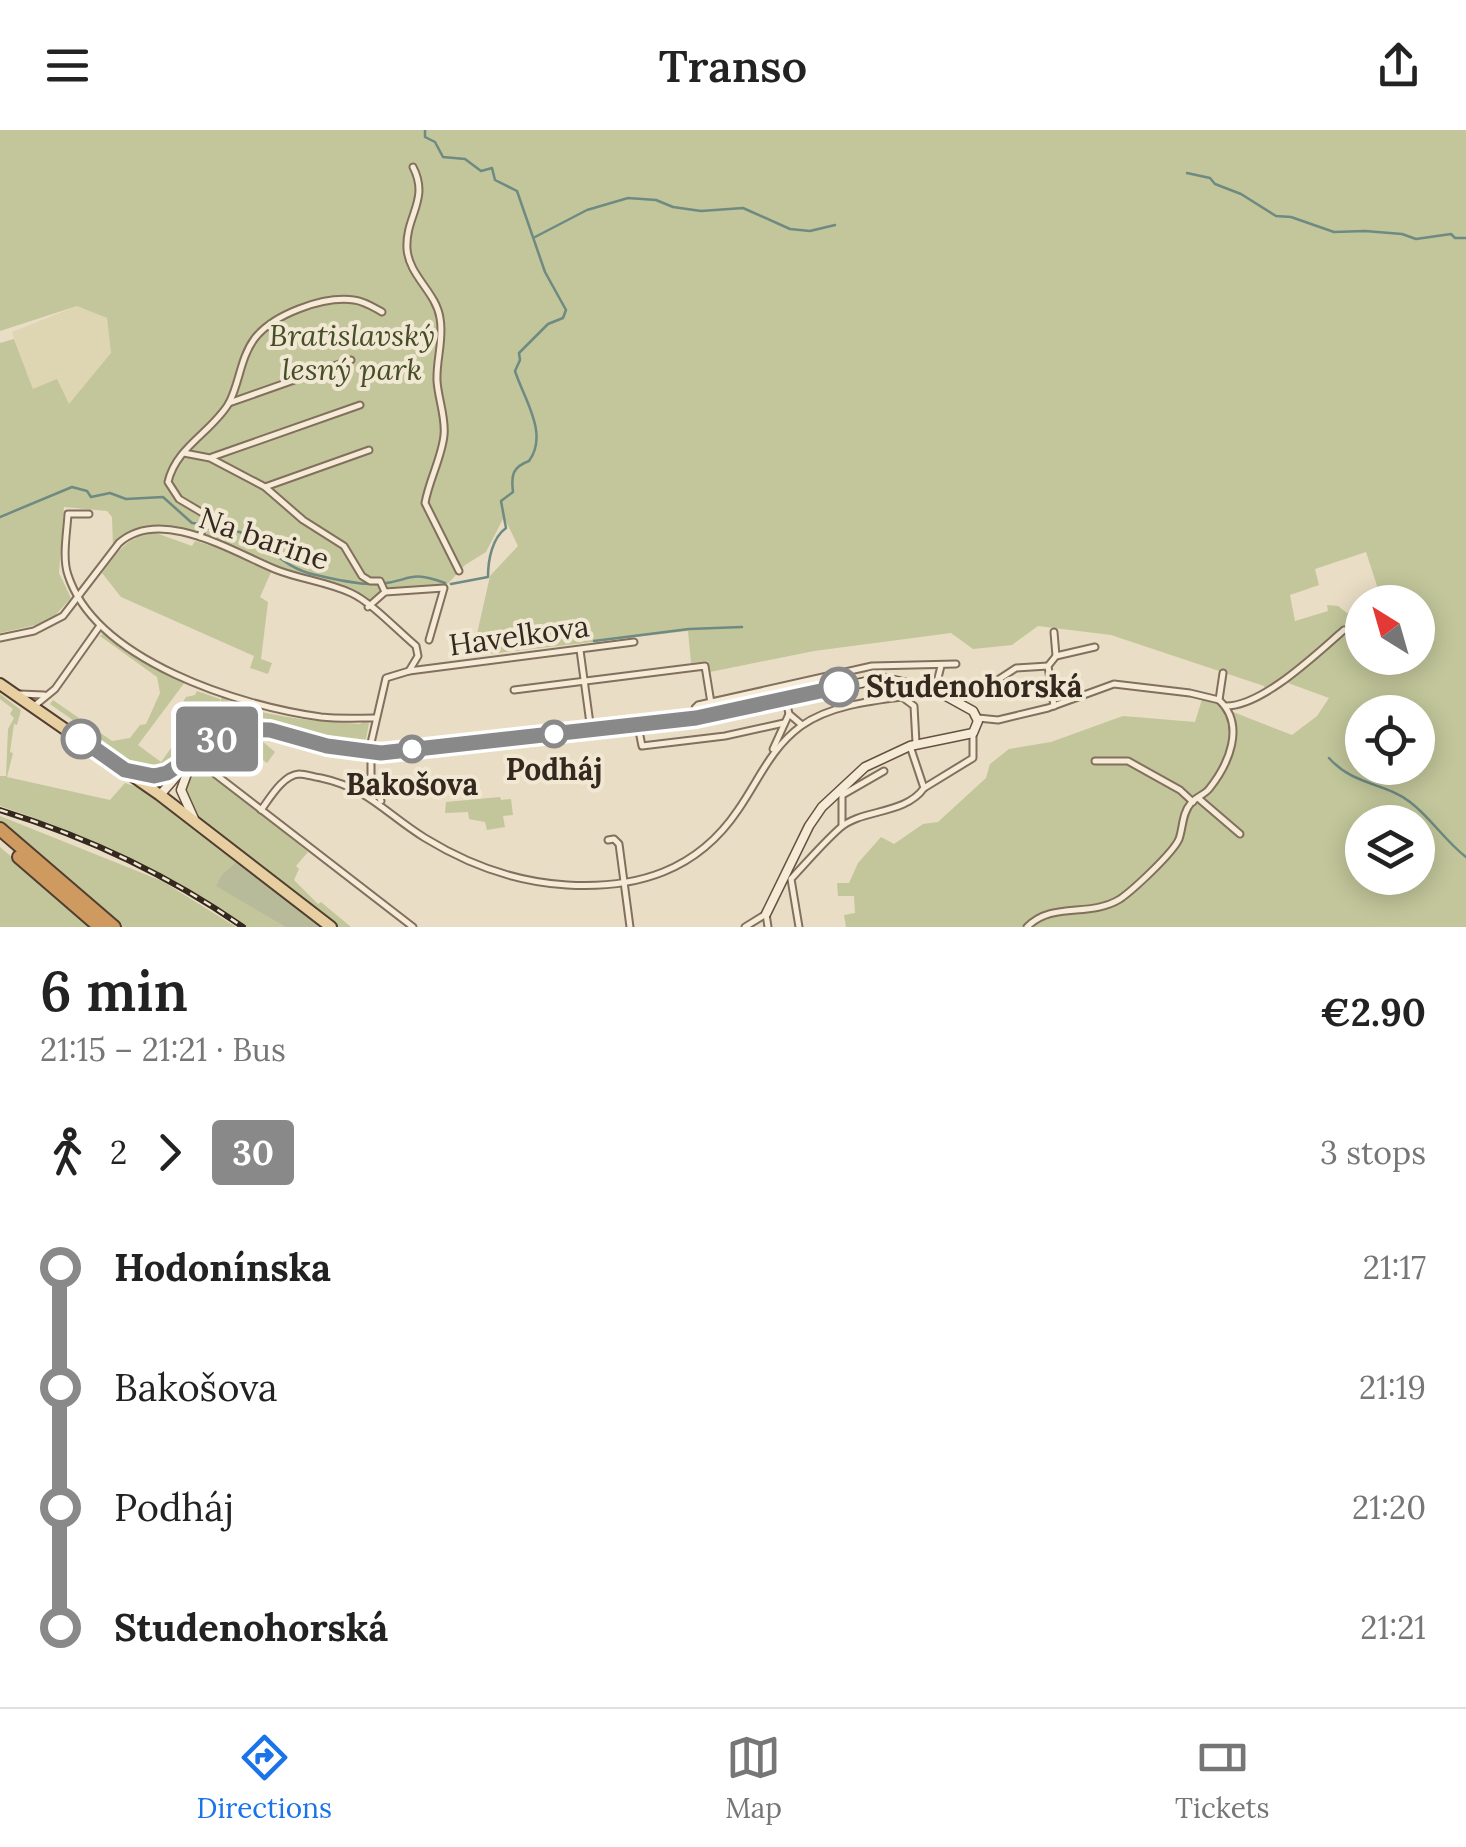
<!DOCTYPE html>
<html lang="en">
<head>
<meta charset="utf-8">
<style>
	:root { --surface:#fff; --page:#f6f6f6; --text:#222; --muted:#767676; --line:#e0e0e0; --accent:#1a73e8 }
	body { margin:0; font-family:Lora,serif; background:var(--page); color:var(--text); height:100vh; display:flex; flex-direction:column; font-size:38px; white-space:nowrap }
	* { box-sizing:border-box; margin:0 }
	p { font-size:32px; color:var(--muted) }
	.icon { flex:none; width:55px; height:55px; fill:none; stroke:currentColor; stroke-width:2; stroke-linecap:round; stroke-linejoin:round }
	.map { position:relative; height:797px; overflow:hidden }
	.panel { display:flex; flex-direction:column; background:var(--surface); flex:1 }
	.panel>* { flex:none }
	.badge { padding:0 20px; border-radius:8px; font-size:35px; line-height:65px }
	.needle { width:65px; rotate:323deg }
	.tools { position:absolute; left:1345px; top:455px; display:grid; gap:20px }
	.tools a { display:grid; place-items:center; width:90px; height:90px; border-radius:50%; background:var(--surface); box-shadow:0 5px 25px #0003; font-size:50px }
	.map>.badge { position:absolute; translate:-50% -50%; box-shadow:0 0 0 5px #fff }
	.legs { display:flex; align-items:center; gap:15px; height:110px; padding:0 40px; font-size:32px }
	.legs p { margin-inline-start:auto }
	.headline { display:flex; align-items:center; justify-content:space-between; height:170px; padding:0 40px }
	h1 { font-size:55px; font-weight:600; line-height:75px }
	ul { padding:0 40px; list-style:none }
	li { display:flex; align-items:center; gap:35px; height:120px; font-size:38px }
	li i { display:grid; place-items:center; width:15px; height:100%; margin:0 12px; background:currentColor }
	li i::after { content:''; width:25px; height:25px; margin:-12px; border:8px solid; border-radius:50%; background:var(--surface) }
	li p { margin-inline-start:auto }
	li:first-child i { background:linear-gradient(#0000 50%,currentColor 0) }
	li:last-child i { background:linear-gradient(currentColor 50%,#0000 0) }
	header { display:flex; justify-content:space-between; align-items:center; height:130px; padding:0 40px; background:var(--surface); font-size:45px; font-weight:600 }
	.dock { display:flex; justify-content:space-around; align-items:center; height:140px; border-top:2px solid var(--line); background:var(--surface); font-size:28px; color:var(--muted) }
	.dock a { display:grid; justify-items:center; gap:5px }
	.dock .selected { color:var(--accent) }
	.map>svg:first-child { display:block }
	.farmland { fill:#ded5b3 }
	.green { fill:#c2c69a; fill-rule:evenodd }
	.cemetery { fill:#b8bb99 }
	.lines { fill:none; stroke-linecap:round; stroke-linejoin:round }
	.stream { stroke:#6e8a82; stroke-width:2.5 }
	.street-casing { stroke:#826f5d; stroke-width:9 }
	.secondary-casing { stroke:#645140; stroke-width:11 }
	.primary-casing { stroke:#503e31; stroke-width:14 }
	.highway-casing { stroke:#503e31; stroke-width:16 }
	.street { stroke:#f5ebd7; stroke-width:5 }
	.secondary { stroke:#f5ebd7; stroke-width:8 }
	.primary { stroke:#e8cfa1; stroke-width:10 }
	.highway { stroke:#cf9a5f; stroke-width:12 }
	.rail-casing { stroke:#34281f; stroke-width:6 }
	.rail { stroke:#f1e8d4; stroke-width:2.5; stroke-dasharray:8; stroke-linecap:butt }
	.line-1-casing { stroke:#fff; stroke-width:22 }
	.line-1 { stroke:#898989; stroke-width:15 }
	.stop-1-dot { fill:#fff; stroke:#898989; stroke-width:5 }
	.labels { text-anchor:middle; stroke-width:8; stroke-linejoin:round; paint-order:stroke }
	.park-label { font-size:30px; font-style:italic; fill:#464e28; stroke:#f1e8d4 }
	.street-label { font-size:30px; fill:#34281f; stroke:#f1e8d4 }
	.stop-label { font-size:30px; font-weight:bold; fill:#34281f; stroke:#f1e8d4 }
</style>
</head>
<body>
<header><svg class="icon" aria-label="menu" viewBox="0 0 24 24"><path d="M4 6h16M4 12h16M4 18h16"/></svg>Transo<svg class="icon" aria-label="share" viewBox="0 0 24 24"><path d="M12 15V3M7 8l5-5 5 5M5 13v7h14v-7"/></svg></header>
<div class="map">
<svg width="1466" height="797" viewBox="0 0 1466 797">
	<rect width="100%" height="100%" fill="#e9ddc5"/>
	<!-- farmland -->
	<polygon class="farmland" points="77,176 107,188 111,223 84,259 47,297 12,202"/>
	<!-- green -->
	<g class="green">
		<path d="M0 0H1466V797H846L844 785 855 783 854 766H838L837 753H849L858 733 881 707 894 714 923 694 938 692 986 648 990 634 1009 619 1051 612 1123 586 1195 592 1203 566 1219 570 1228 580 1292 605 1317 586 1329 568 1280 550 1266 561 1264 556 1111 505 1038 496 1012 515 973 519 951 503 814 521 710 542 708 531 691 533 688 501 472 526 490 446 518 416 504 387 486 422 465 435 444 458 386 462 368 477 353 464 278 440 242 419 159 395 135 399 113 416 112 387 107 381 64 377 59 443 71 468 49 492 0 503V213L14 209 33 259 57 249 69 274 111 223 107 188 77 176 0 201ZM1366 422 1382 471 1380 472H1418V528H1362V478L1347 483 1338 476 1327 475 1328 481 1295 491 1290 465 1319 455 1315 439ZM1362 582H1418V638H1362ZM1362 692H1418V748H1362Z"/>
		<path d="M156 403 192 416 195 411 229 421 272 440 260 467 268 472 261 529 272 533 268 544 250 538 254 526 121 467 102 443C120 420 125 407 156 403Z"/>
		<path d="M103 503 127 522 185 552 138 615 161 632 191 590 178 580 186 567 195 565 197 561 220 569V572L222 567C257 588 319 591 360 594L364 590 369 593 366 609C338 622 283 584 247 587 231 588 210 596 197 606 178 621 170 645 142 639L50 574 53 570 112 611 130 608 140 595 146 594 160 563 157 547 100 506Z"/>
		<path d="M0 564 21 580 17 595 14 594 10 622 13 623 7 647 110 670 125 653 160 665 194 691 181 657C205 606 217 606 270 600L262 611 275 622 267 633 256 625 241 644 223 631 213 645 308 722 296 736 299 739 294 750 318 774 321 772 351 797H331L230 720 236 732 222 744 217 756 285 797H245L163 746 52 700 35 688 0 676V646H6L8 599 14 588 10 584 13 579 0 569Z"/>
		<polygon points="500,667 501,670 511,669 513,685 503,686 505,697 487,700 485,692 469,689 468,682 445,683 446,672"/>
		<polygon points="0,686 162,751 236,797 122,797 0,691"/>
		<polygon points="0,717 93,797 0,797"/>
	</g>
	<!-- cemetery -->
	<polygon class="cemetery" points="236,732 311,787 322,797 285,797 216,756 222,744"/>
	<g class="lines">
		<!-- stream -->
		<g class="stream">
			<path d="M425 0V7L435 12 443 27 465 29 481 41 492 38 495 50 517 61 545 142 566 180 563 188 548 194 519 223 520 230 515 241C524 269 549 304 529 331 512 337 511 346 513 362L501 371 506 398C492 408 488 430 488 447L451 454"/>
			<polyline points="1187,43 1210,48 1215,54 1241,64 1276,86 1291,87 1334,102 1365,101 1402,104 1416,109 1451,104 1455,108 1466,108"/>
			<polyline points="535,107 587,80 628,68 656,70 673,77 701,81 743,78 790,99 810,101 835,95"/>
			<polyline points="0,387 72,357 87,361 91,367 110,363 126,369 163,367 192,393 201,394"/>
			<path d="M207 398C221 402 239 398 251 407 273 422 290 440 316 445 335 449 358 455 378 454 411 452 406 439 445 453"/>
			<polyline points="594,511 689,499 742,497"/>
			<path d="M1329 628C1354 656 1384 652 1410 672 1431 688 1445 711 1466 727"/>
		</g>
		<!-- street casing -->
		<g class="street-casing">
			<g id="street">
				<path d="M413 37C430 70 405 86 407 119 409 146 436 162 440 188 444 209 436 230 437 251 438 268 446 288 444 305 442 327 429 350 425 373L459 441"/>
				<polyline points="229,273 351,230"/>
				<polyline points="184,323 210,328 265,357 303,390 344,416 362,446 370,451 380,451 385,462"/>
				<polyline points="212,327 360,275"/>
				<polyline points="265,357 369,320"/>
				<path d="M89 384H68C67 402 62 428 68 445 96 531 240 576 321 587 339 589 357 588 375 588"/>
				<path d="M200 407 206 385 179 369 168 352C176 317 212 302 229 273 240 252 240 228 255 208 274 184 323 166 354 170 364 171 373 177 382 182"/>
				<polyline points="368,477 385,462 444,458 429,510"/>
				<polyline points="1054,502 1056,526 1048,536 1054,576"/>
				<path d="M0 508 34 501 63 486 119 413C161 376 233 422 277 440 300 449 327 452 351 463 371 472 398 501 416 516L418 526 409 541"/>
				<polyline points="580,520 591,601"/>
				<polyline points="1056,526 1095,517"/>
				<polyline points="514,560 705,536 711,573"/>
				<polyline points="935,560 941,536"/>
				<polyline points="981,561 1016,538 1048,536"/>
				<polyline points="20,564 44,565"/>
				<polyline points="786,570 789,584 802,595"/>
				<polyline points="1219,570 1223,543"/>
				<path d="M1225 576C1262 577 1317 523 1344 500"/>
				<polyline points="33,577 55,559 99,497"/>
				<polyline points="697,588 695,578 698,575 872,536 956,534"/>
				<path d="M978 588 998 590 1048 578 1114 554 1190 563 1219 570C1246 595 1229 634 1209 659 1204 665 1196 667 1191 673 1182 683 1183 698 1179 709 1173 723 1133 760 1120 769 1089 788 1053 771 1027 797"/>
				<polyline points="638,596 642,616 725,606 784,593"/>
				<polyline points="910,616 924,658"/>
				<polyline points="773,619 789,584"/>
				<polyline points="1095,631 1128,631 1180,660 1193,672"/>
				<polyline points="215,644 413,797"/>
				<polyline points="372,649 381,671"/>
				<polyline points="359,659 371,648 371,613 386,548 409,541 634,512"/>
				<polyline points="844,664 884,641"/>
				<polyline points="1198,668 1240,704"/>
				<path d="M261 680C270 668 283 645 299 644 305 644 314 647 321 648 368 658 386 684 425 708 469 735 514 752 567 755 637 759 697 741 738 680 759 650 770 619 801 596 829 576 869 571 902 567L914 576 916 613"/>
				<polyline points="842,695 842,662"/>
				<polyline points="608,710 614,709 619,714 630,797"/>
				<polyline points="766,784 768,797"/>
				<polyline points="745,797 766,784"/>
				<path d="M799 797 791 749C807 732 823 713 840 698 861 679 905 685 924 658L973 628V604"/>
			</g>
		</g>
		<!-- secondary casing -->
		<g class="secondary-casing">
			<g id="secondary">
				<polyline points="189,638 181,660 194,689"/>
				<polyline points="127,640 157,646 188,630"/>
				<path d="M160 665C175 648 190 629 208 615 247 585 285 606 327 616 344 621 362 623 381 623L697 588 884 548 935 560 973 581 978 591 973 603 910 616 865 637 822 677 809 696 766 784"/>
			</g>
		</g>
		<!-- primary casing -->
		<g class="primary-casing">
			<polyline id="primary" points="0,554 160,665 331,797"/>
		</g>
		<!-- highway casing -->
		<g class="highway-casing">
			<g id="highway">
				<polyline points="0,699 114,797"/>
				<polyline points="19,727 100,797"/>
			</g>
		</g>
		<!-- street -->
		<use href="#street" class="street"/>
		<!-- secondary -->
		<use href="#secondary" class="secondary"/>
		<!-- primary -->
		<use href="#primary" class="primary"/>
		<!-- highway -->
		<use href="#highway" class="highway"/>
		<!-- rail casing -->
		<g class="rail-casing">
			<path id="rail" d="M0 680C87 707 169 745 243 797"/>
		</g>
		<!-- rail -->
		<use href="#rail" class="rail"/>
	</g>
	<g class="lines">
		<!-- line-1 casing -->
		<g class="line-1-casing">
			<polyline id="line-1" points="81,609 125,640 154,646 167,643 223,606 244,599 270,600 327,616 381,623 696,588 839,557"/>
		</g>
		<!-- line-1 -->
		<use href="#line-1" class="line-1"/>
	</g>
	<!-- markers -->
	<g class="stop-1-dot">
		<circle cx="839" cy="557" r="18"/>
		<circle cx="554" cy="604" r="12"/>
		<circle cx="81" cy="609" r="18"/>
		<circle cx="412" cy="619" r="12"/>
	</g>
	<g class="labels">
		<!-- park labels -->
		<g class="park-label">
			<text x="352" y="216">Bratislavský<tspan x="352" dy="34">lesný park</tspan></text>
		</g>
		<!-- street labels -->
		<g class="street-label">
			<text transform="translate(264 409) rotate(19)" y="10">Na barine</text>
			<text transform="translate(519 506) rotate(-8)" y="10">Havelkova</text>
		</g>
		<!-- stop labels -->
		<g class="stop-label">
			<text x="866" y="567" text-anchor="start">Studenohorská</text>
			<text x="554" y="650">Podháj</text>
			<text x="412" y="665">Bakošova</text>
		</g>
	</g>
</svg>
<div class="tools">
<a><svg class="needle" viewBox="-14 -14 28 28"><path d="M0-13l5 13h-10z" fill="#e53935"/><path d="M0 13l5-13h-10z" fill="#767676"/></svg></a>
<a><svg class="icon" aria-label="locate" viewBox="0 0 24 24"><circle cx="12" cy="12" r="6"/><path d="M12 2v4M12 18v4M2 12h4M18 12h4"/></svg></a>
<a><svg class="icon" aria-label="layers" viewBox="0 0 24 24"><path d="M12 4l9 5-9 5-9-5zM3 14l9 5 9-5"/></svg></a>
</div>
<b class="badge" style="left:217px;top:609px;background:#898989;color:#fff">30</b>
</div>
<section class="panel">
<div class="headline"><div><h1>6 min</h1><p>21:15 – 21:21 · Bus</p></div><b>€2.90</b></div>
<div class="legs"><svg class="icon" aria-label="walk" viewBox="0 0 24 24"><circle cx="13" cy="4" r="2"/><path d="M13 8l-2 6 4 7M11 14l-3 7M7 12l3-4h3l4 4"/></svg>2<svg class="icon" aria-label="forward" viewBox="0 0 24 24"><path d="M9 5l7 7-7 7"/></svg><b class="badge" style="background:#898989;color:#fff">30</b><p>3 stops</p></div>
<ul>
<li><i style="color:#898989"></i><b>Hodonínska</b><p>21:17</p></li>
<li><i style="color:#898989"></i><span>Bakošova</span><p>21:19</p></li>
<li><i style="color:#898989"></i><span>Podháj</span><p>21:20</p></li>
<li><i style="color:#898989"></i><b>Studenohorská</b><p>21:21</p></li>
</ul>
</section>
<nav class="dock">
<a class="selected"><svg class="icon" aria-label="directions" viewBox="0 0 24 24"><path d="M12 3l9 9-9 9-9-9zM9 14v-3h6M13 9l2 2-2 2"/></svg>Directions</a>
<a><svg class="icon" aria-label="map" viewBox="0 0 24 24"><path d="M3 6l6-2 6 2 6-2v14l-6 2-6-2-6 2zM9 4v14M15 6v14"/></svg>Map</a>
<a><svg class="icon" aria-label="tickets" viewBox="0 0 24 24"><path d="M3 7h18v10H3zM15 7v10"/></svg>Tickets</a>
</nav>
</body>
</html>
